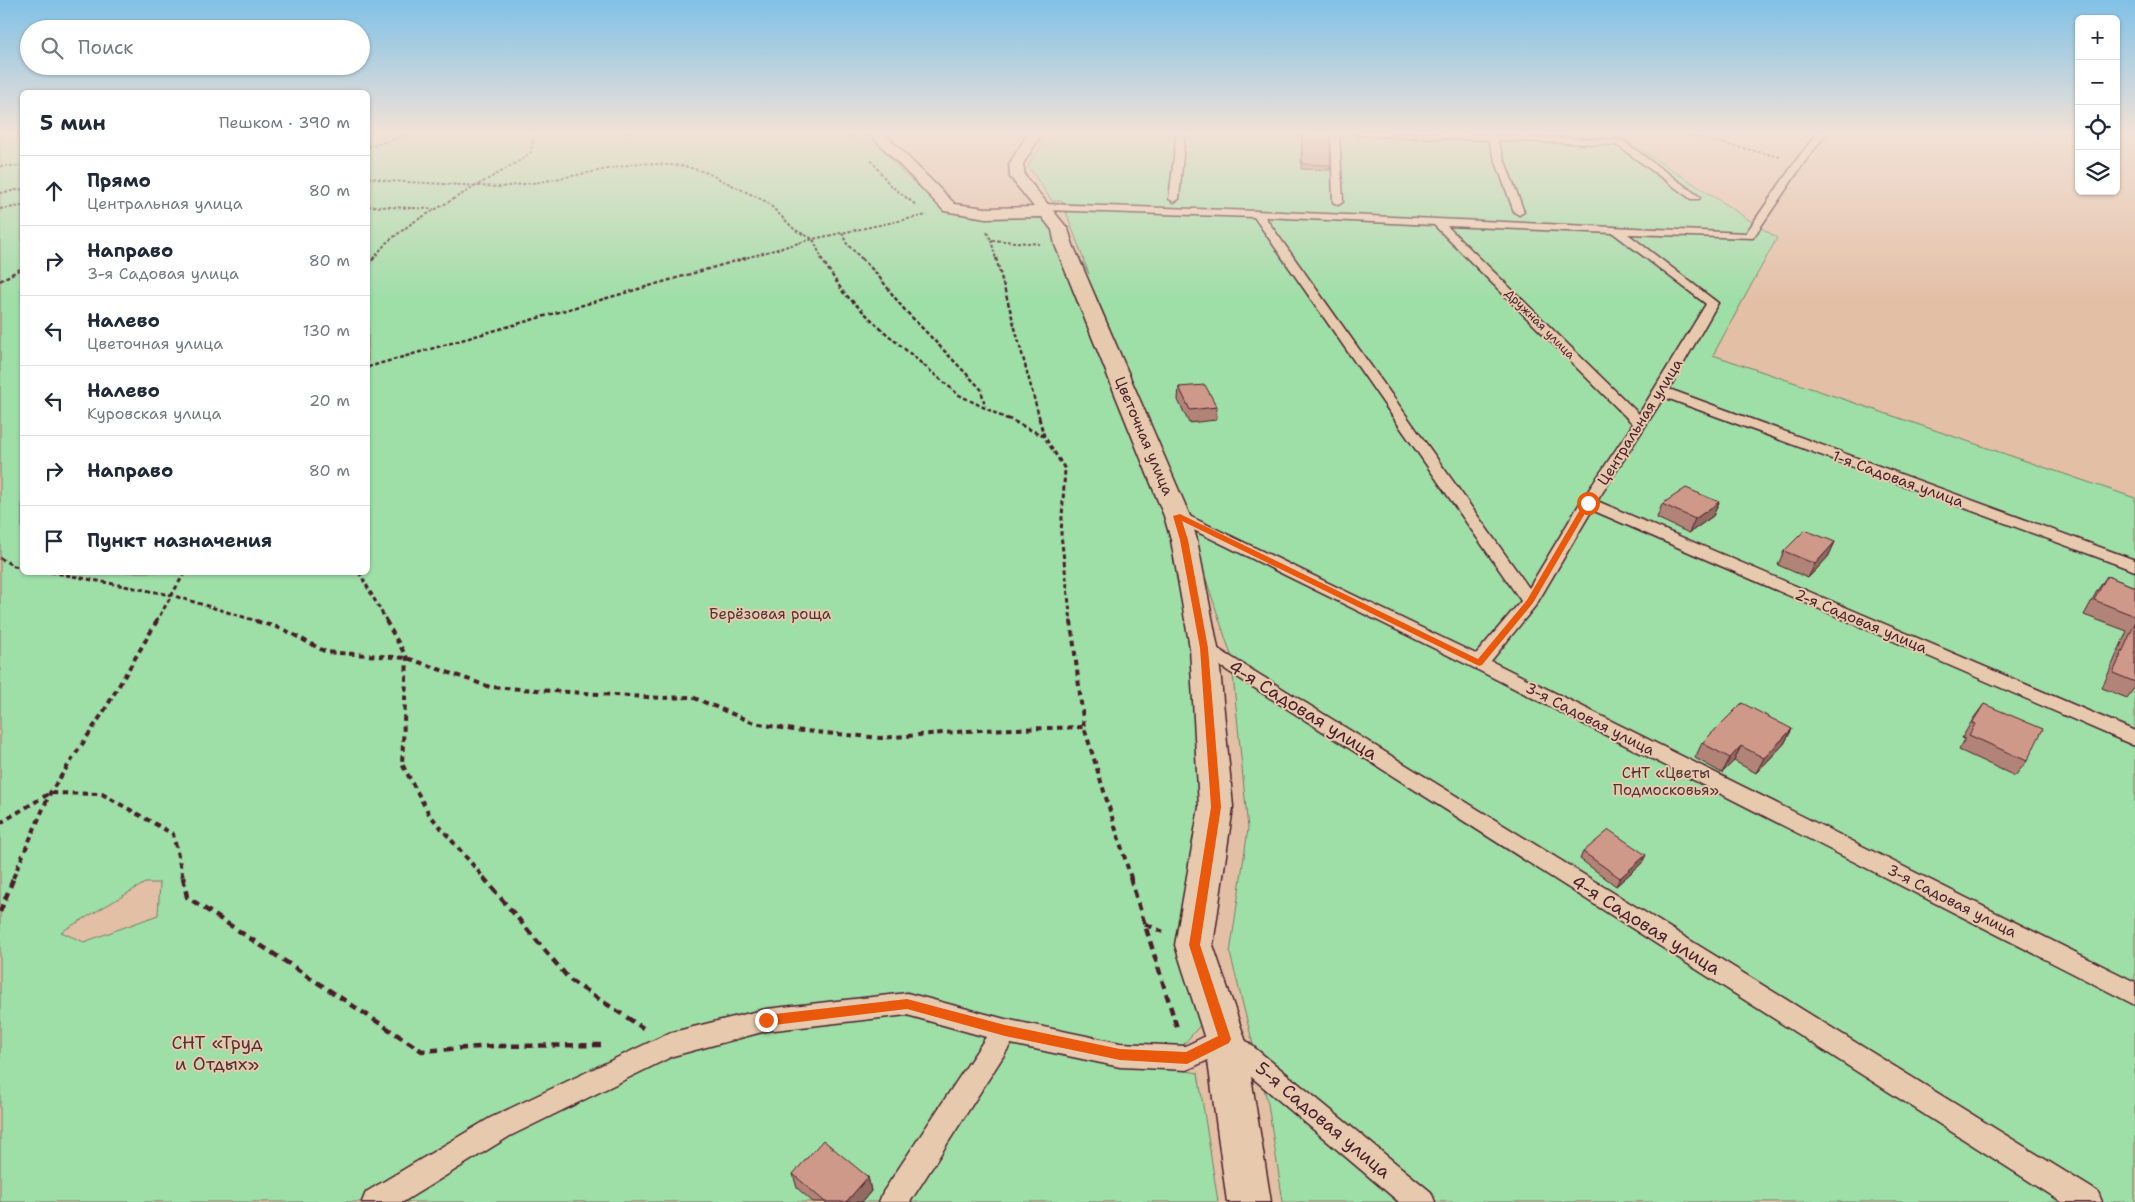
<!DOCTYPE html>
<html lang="ru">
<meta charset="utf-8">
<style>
body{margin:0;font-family:"Shantell Sans",sans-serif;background:#f2f2f3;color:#1f2937}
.controls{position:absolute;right:15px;top:15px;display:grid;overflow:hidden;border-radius:8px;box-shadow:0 1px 4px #0004}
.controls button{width:45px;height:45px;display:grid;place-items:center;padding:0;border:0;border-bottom:1px solid #e0e1e3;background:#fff;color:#1f2937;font:25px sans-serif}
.stop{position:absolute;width:15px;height:15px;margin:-11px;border:4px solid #ea580c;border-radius:50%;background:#fff}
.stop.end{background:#ea580c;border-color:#fff;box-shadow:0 1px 5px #0008}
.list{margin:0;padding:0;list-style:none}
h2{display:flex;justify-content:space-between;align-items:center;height:65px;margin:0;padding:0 20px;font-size:21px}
h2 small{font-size:16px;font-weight:400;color:#747a83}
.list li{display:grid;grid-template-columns:32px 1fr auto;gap:15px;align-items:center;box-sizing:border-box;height:70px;padding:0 20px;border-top:1px solid #e0e1e3}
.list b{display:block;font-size:19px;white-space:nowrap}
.list p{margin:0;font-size:16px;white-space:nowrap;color:#747a83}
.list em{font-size:16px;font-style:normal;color:#747a83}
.icon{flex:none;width:28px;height:28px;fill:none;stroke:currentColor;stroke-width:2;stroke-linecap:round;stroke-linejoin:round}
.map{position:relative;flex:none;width:2135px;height:1202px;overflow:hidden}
.search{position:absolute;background:#fff;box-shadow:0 1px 4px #0004;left:20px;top:20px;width:350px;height:55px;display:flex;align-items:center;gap:12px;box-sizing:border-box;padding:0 18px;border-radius:28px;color:#747a83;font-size:19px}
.panel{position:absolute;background:#fff;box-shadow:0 1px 4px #0004;left:20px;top:90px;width:350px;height:485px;border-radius:8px}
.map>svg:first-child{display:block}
.green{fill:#9edea7;stroke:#747e69;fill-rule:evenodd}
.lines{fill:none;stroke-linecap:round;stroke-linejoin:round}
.lane-casing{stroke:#4a1f2b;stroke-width:3}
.street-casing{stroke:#4a1f2b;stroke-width:3}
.path-far4{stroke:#4a1f2b;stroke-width:2;stroke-dasharray:3 2;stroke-linecap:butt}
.path-far3{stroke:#4a1f2b;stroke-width:2.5;stroke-dasharray:4 2.5;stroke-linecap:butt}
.path-far2{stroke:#4a1f2b;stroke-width:3;stroke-dasharray:4.5 3;stroke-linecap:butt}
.path-far1{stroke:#4a1f2b;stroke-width:4;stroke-dasharray:5.5 4.5;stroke-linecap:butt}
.path{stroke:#4a1f2b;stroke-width:4.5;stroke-dasharray:8 5.5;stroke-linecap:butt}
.lane{fill:#e7caae;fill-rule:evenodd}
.street{fill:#e7caae;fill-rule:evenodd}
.wall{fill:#b28477;stroke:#4a1f2b}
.shaded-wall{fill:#916b61;stroke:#4a1f2b}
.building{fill:#cf998a;stroke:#4a1f2b}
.route{fill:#ea580c}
.labels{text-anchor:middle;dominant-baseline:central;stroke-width:4;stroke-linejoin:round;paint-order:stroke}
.far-street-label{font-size:12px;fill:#4a1f2b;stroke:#e7caae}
.street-label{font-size:15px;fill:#4a1f2b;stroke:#e7caae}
.park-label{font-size:15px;fill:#523237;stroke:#e7caae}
.near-street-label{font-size:18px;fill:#4a1f2b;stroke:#e7caae}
.near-park-label{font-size:18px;fill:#523237;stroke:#e7caae}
</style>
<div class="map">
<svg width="2135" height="1202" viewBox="0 0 2135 1202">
<rect width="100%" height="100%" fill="#e3bfa6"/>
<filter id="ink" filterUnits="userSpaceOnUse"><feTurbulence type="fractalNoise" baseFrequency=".02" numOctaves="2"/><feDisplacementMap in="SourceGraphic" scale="10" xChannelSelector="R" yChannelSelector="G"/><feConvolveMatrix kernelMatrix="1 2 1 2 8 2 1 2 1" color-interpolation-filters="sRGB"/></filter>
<g filter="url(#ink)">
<path class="green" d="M0,132H22V572H368V132H868L902,172L923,190L973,217L1032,213L1050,217L1061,225L1089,274L1062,201H1052L1028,166L1050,132H1614L1777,238L1713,355L2135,498V1202H1283L1268,1104L1230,953L1248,829L1231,655L1202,567L1152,439L1195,594L1209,1015L1171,1059L1065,1050L1198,1073L1218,1202H0ZM145,883H160L158,915L84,942L61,932Z"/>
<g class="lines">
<defs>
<g id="lane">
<polygon points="1177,132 1185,132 1179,199 1174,202 1169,199"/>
<polygon points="1331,132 1339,132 1343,202 1338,205 1333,202"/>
<polygon points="1354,132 1486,134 1486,132 1494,132 1495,135 1622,140 1700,197 1699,199 1691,199 1617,145 1497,140 1524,212 1519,215 1514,212 1488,140 1358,135"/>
<path d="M1818,132H1827L1804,163L1753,238L1628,234L1718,303L1669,389L2135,560V571L1664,397L1597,501L2135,731V746L1592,510L1536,605L1491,661L2135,982V1005L1472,667L1171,519L1169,516L1171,513H1183L1476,654L1521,601L1254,217L1043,210L1038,207L1043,204L1257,211L1746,233L1797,159ZM1265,217L1434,225L1633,424L1580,503L1529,588ZM1447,226L1613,233L1706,304L1639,414Z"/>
<polygon points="1204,642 1210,644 2098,1192 2102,1202 2062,1202 1198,652 1195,648 1198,644"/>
<polygon points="907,993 1005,1019 1120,1043 1185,1046 1225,1027 1234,1031 1431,1192 1435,1202 1399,1202 1223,1053 1187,1070 1120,1067 1011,1044 910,1202 879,1202 883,1192 986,1037 907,1015 766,1031 673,1056 510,1136 403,1202 362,1202 366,1192 490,1118 669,1033 766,1009"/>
</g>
<polygon id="street" points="868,132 883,132 955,204 986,208 1034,207 1010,177 1009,164 1029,132 1043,132 1023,164 1025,176 1068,229 1073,245 1190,516 1197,540 1218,648 1233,807 1213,945 1245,1039 1271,1202 1227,1202 1205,1039 1175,945 1199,807 1190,648 1171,540 1164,516 1055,245 1052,230 1042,217 986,218 944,211"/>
</defs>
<use href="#lane" class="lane-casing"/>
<use href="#street" class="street-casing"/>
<g class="path-far4">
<polyline points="848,132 855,140"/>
<polyline points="1675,132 1780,157"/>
<polyline points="368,147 416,132"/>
<polyline points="871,160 890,185 916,205"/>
<polyline points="0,166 22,166"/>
<polyline points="368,177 388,181 500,187 540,182 639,163 684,166 705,172 767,202 795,230 813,239 822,259"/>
<polyline points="0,193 22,189"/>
<polyline points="368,206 434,209"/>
<polyline points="0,209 22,206"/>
<polyline points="987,232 991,240 1041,244"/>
<polyline points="842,233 847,244 862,259"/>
<polyline points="991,240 996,259"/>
<polyline points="373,259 386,243 412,223 521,160 531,152 533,141 531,132"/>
<polyline points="742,259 813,239 927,215"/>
</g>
<g class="path-far3">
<polyline points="821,258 843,292 881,329 959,395 1009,420"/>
<polyline points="861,258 877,274 902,307 981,389 985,406"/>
<polyline points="996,258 1040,420"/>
<polyline points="368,266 374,258"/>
<polyline points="0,281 22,268"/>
<polyline points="368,367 746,258"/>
</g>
<g class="path-far2">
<polyline points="1007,418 1043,436"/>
<polyline points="1039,418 1044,436 1065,469 1061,534 1071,622"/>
<polyline points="0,558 14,566 22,567"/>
<polyline points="51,572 171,595 260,622"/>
<polyline points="359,572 387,622"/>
<polyline points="156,622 185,572"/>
</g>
<g class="path-far1">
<polyline points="256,621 283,629 326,652 407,658 490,687 662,698 692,697 754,723 793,730 881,738 981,730 1084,727"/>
<polyline points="386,621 407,658 402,764 429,814 484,878"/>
<polyline points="1071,621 1084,727 1131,878"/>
<polyline points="0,823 50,793 102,794 173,834 183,878"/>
<polyline points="13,878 50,793 104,711 157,621"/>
</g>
<g class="path">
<polyline points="183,877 187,897 422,1051 493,1046 606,1045"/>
<polyline points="483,877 570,980 643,1028"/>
<polyline points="1130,877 1178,1031"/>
<polyline points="0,912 14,877"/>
<polyline points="1145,924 1163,932"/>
</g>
<use href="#lane" class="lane"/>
<use href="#street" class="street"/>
</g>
<g class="wall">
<polygon points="1302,132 1330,132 1331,165 1330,170 1301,169"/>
<polygon points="1179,387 1217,407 1216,420 1189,423 1178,400"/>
<polygon points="1719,502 1713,516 1689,533 1657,518 1662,504"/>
<polygon points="1835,542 1828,557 1808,578 1778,565 1784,551"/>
<polygon points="2107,576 2135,587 2135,687 2127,698 2102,688 2127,631 2084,615 2097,591"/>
<polygon points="1984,704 2027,761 2015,776 1959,750 1965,739 1962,738 1973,719"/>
<polygon points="1792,729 1784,744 1756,773 1734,761 1722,773 1695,758 1702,743"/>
<polygon points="1583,852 1642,863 1616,886 1580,859"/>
<polygon points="793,1174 868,1177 871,1191 862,1202 813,1202 797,1188"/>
</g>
<g class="shaded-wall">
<polygon points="1719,502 1713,516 1689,533 1695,519"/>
<polygon points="1835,542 1828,557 1808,578 1815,564"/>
<polygon points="1792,729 1784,744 1756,773 1764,758"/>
<polygon points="1741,746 1734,761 1722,773 1730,758"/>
<polygon points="1646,855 1642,863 1616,886 1620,878"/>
<polygon points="868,1177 871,1191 862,1202 846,1202"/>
</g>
<g class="building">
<polygon points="1302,132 1330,132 1331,165 1302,164"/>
<polygon points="1205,385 1217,407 1190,410 1179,387"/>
<polygon points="1686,488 1719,502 1695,519 1662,504"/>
<polygon points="1805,530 1835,542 1815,564 1784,551"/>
<polygon points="2107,576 2135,587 2135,616 2094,600"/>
<polygon points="2135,623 2135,682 2113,673"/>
<polygon points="1742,703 1792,729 1764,758 1741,746 1730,758 1702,743"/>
<polygon points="1984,704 2043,729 2027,761 1969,735 1975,724 1972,723"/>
<polygon points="1609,830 1646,855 1620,878 1583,852"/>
<polygon points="823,1140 868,1177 846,1202 825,1202 793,1174"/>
</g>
</g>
<linearGradient id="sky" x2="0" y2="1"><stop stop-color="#80c1e6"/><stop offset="0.44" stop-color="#f2e2d7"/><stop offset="1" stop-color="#f2e2d7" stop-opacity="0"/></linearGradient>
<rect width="2135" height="301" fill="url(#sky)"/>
<polygon class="route" points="1585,501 1591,503 1533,603 1482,665 1479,666 1182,521 1188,540 1208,648 1221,807 1200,945 1231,1039 1229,1043 1187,1064 1120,1060 1005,1036 907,1009 766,1026 762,1024 760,1020 762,1016 766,1015 907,999 1005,1025 1120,1049 1186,1052 1218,1036 1189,945 1211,807 1200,648 1180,540 1173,516 1180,514 1478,659 1527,600"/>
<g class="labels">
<g class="far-street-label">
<text transform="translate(1540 324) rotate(45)">Дружная улица</text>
</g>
<g class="street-label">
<text transform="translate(1640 422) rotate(-58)">Центральная улица</text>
<text transform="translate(1144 436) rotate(67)">Цветочная улица</text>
<text transform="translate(1898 479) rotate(20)">1-я Садовая улица</text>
<text transform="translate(1861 621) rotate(23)">2-я Садовая улица</text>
<text transform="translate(1590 719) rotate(27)">3-я Садовая улица</text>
<text transform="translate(1952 901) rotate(27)">3-я Садовая улица</text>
</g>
<g class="park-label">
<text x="770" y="614">Берёзовая роща</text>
<text x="1666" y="773">СНТ «Цветы<tspan x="1666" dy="17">Подмосковья»</tspan></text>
</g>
<g class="near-street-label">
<text transform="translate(1303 710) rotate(32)">4-я Садовая улица</text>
<text transform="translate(1646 925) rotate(32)">4-я Садовая улица</text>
<text transform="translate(1323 1120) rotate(40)">5-я Садовая улица</text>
</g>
<g class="near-park-label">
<text x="217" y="1043">СНТ «Труд<tspan x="217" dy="21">и Отдых»</tspan></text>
</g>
</g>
</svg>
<div class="controls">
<button>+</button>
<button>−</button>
<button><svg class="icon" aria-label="locate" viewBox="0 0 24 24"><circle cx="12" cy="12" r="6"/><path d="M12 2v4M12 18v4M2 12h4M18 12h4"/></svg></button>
<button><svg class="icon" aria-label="layers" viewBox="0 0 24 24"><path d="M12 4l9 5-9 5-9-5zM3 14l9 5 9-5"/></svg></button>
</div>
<div class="stop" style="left:1588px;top:503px"></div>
<div class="stop end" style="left:766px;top:1020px"></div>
<div class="search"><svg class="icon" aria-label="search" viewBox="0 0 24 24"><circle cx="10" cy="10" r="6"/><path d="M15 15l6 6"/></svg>Поиск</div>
<section class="panel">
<h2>5 мин<small>Пешком · 390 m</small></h2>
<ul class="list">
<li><svg class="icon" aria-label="ahead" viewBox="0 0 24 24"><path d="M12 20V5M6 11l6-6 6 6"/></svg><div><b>Прямо</b><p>Центральная улица</p></div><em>80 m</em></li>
<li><svg class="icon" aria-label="right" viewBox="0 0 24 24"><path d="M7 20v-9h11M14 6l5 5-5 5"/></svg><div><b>Направо</b><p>3-я Садовая улица</p></div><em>80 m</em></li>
<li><svg class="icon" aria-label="left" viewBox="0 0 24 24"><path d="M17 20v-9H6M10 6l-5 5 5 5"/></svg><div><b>Налево</b><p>Цветочная улица</p></div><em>130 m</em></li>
<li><svg class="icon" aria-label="left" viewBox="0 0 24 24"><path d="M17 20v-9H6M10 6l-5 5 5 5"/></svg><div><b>Налево</b><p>Куровская улица</p></div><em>20 m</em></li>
<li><svg class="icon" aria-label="right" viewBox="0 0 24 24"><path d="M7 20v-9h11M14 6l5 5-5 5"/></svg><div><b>Направо</b></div><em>80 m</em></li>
<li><svg class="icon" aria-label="arrive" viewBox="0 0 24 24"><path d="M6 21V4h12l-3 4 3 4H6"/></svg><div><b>Пункт назначения</b></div></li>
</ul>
</section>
</div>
